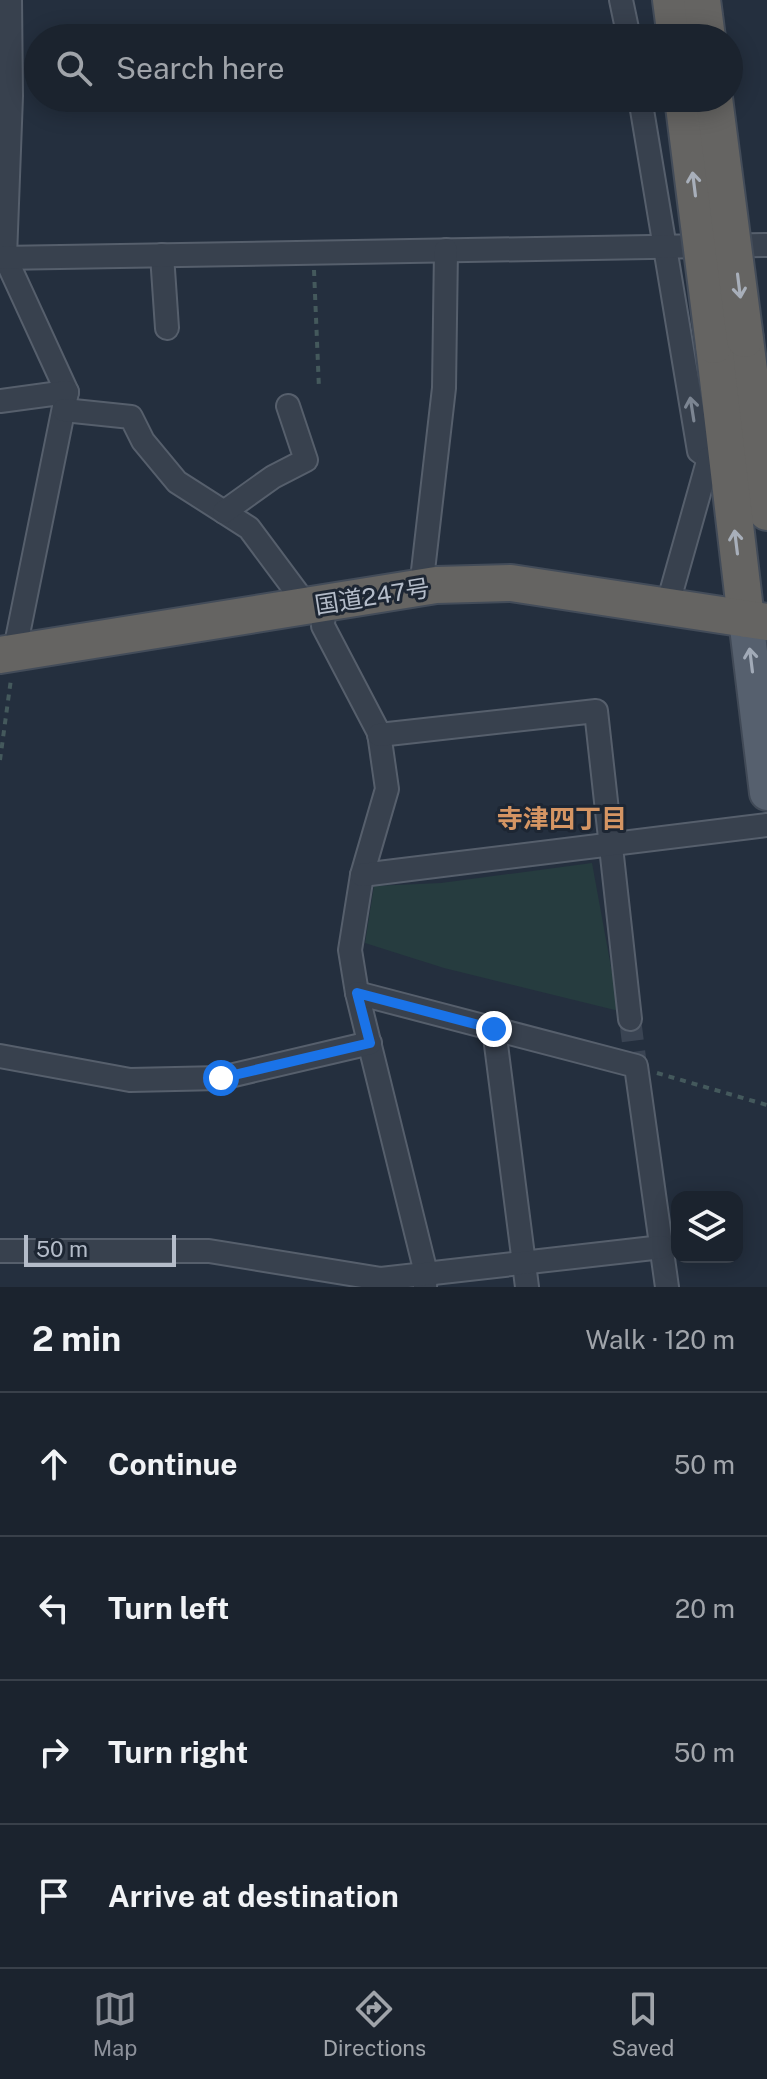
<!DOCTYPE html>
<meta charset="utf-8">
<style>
body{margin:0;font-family:"Public Sans","Noto Sans JP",sans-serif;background:#242b36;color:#f1f3f6}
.controls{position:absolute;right:24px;bottom:24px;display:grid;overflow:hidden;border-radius:16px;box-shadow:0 4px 20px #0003}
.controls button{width:72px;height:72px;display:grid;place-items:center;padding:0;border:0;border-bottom:2px solid #39404a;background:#1b232e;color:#f1f3f6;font:40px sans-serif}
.scale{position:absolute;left:24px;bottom:20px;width:152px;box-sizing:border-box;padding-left:8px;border:4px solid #b4bcc9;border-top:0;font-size:22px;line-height:28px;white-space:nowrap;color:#b4bcc9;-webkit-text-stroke:6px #1d2633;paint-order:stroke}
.stop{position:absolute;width:24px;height:24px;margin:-18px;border:6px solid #1a73e8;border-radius:50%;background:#fff}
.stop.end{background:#1a73e8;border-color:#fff;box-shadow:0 2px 8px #0008}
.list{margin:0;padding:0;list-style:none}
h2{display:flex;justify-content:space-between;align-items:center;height:104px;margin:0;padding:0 32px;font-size:34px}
h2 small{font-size:26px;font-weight:400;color:#a0a4aa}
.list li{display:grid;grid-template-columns:52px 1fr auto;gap:24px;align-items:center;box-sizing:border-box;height:144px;padding:0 32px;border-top:2px solid #39404a}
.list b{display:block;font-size:30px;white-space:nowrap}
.list em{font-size:26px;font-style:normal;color:#a0a4aa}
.icon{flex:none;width:44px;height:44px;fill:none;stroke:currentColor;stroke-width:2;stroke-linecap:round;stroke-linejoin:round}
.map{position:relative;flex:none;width:767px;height:1287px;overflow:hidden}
.search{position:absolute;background:#1b232e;box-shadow:0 4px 20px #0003;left:24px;right:24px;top:24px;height:88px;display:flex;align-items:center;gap:20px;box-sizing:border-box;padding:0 28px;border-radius:44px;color:#a0a4aa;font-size:30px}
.sheet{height:680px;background:#1b232e}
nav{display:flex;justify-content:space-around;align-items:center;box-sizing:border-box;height:112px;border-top:2px solid #39404a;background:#1b232e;font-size:22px;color:#a0a4aa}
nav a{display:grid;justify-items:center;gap:4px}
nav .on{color:#8c9099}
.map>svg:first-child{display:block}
.green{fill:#263c3f}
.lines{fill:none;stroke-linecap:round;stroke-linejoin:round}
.minor-tunnel{stroke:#3a4453;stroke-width:22;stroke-dasharray:22 11;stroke-linecap:butt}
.minor-casing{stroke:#565f6c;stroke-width:26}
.primary-casing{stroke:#414a57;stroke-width:38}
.trunk-casing{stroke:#434c59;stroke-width:40}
.path{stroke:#44595c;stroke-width:4;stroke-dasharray:6 6;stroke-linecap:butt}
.minor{stroke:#38414e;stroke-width:22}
.primary{stroke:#56606e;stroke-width:34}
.trunk{stroke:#656462;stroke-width:36}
.trunk-bridge-casing{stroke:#434c59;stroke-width:40;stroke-linecap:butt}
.trunk-bridge{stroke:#656462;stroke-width:36}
.oneway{stroke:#a8afba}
.oneway2{stroke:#7c8592}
.oneway3{stroke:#a1aab7}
.route{stroke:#1a73e8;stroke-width:10}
.labels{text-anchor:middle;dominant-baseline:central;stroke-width:6;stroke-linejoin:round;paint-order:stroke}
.street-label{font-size:24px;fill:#b4bcc9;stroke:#1d2633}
.neighbourhood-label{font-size:26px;font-weight:bold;fill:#d59563;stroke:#1d2633}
</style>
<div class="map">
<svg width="767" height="1287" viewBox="0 0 767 1287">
<rect width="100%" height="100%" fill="#242f3e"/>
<polygon class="green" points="592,863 619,1011 444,968 365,943 374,886 441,883"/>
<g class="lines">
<polyline class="minor-tunnel" points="630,1019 636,1066"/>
<defs>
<g id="minor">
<polyline points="10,0 11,96 5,257 67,392 14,654"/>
<polyline points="621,0 629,38"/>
<polyline points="640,98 699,451 728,472"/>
<polyline points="162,255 167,328"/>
<polyline points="0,258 767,245"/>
<polyline points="0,401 67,392"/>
<polyline points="64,410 131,417 143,441 177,482 249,528 307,606"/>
<polyline points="224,512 273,477 306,460 288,406"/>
<polyline points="421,588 444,388 446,250"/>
<polyline points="324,604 323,626 379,733 387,789 362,875 350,950 357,993 426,1273 425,1287"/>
<polyline points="667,607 709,458"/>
<polyline points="379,735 596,711 630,1019"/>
<polyline points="362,875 767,825"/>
<polyline points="357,993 636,1066 667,1287"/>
<polyline points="494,1029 527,1287"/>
<polyline points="0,1056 130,1080 221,1078 370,1043"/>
<polyline points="0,1251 209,1251 381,1279 662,1247"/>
</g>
<polyline id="primary" points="746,619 767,793"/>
<g id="trunk">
<polyline points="671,0 676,38"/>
<polyline points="702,0 707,38"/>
<polyline points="745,339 767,512"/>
<polyline points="714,345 746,619"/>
<polyline points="0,655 436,585 511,583 767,622"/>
</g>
</defs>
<use href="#minor" class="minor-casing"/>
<use href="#primary" class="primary-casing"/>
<use href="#trunk" class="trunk-casing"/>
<g class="path">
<polyline points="314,270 319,389"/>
<polyline points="0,760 11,679"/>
<polyline points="657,1073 767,1105"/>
</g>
<use href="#minor" class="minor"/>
<use href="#primary" class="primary"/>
<use href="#trunk" class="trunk"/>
<defs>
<g id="trunk-bridge">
<polyline points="683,98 714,345"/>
<polyline points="714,98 745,339"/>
</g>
</defs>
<use href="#trunk-bridge" class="trunk-bridge-casing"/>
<use href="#trunk-bridge" class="trunk-bridge"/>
</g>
<defs><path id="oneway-shaft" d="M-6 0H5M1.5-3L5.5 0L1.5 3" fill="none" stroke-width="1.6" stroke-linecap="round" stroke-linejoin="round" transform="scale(2)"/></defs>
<g class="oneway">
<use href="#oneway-shaft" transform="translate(694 184) rotate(-97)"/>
<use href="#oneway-shaft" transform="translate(739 286) rotate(83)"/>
<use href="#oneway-shaft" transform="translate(736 542) rotate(-97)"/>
</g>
<use class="oneway2" href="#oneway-shaft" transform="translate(692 409) rotate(-99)"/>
<use class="oneway3" href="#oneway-shaft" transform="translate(751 660) rotate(-97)"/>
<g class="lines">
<polyline class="route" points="221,1078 370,1043 357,993 494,1029"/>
</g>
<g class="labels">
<g class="street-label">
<text transform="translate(372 596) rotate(-9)">国道247号</text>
</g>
<g class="neighbourhood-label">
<text x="562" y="818">寺津四丁目</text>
</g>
</g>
</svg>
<div class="controls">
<button><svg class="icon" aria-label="layers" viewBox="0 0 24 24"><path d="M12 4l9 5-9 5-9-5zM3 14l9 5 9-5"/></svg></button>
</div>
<div class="scale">50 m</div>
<div class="stop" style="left:221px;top:1078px"></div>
<div class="stop end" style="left:494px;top:1029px"></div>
<div class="search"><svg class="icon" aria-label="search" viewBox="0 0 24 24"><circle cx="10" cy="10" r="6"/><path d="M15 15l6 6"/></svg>Search here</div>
</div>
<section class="sheet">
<h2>2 min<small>Walk · 120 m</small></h2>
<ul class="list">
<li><svg class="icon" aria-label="ahead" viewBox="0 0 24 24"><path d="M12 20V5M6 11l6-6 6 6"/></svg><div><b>Continue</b></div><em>50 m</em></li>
<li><svg class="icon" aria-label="left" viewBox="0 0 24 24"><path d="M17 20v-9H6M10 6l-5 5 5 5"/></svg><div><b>Turn left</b></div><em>20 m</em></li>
<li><svg class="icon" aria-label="right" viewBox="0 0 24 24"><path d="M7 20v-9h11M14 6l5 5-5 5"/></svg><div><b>Turn right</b></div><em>50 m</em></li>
<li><svg class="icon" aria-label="arrive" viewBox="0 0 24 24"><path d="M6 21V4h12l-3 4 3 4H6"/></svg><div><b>Arrive at destination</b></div></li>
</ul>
</section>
<nav>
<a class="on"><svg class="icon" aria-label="map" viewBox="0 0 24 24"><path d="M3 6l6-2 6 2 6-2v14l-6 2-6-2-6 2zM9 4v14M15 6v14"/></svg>Map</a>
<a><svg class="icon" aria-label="directions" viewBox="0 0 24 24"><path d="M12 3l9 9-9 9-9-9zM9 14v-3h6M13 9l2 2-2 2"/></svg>Directions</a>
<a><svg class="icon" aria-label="saved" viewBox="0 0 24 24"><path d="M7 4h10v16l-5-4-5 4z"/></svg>Saved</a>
</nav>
